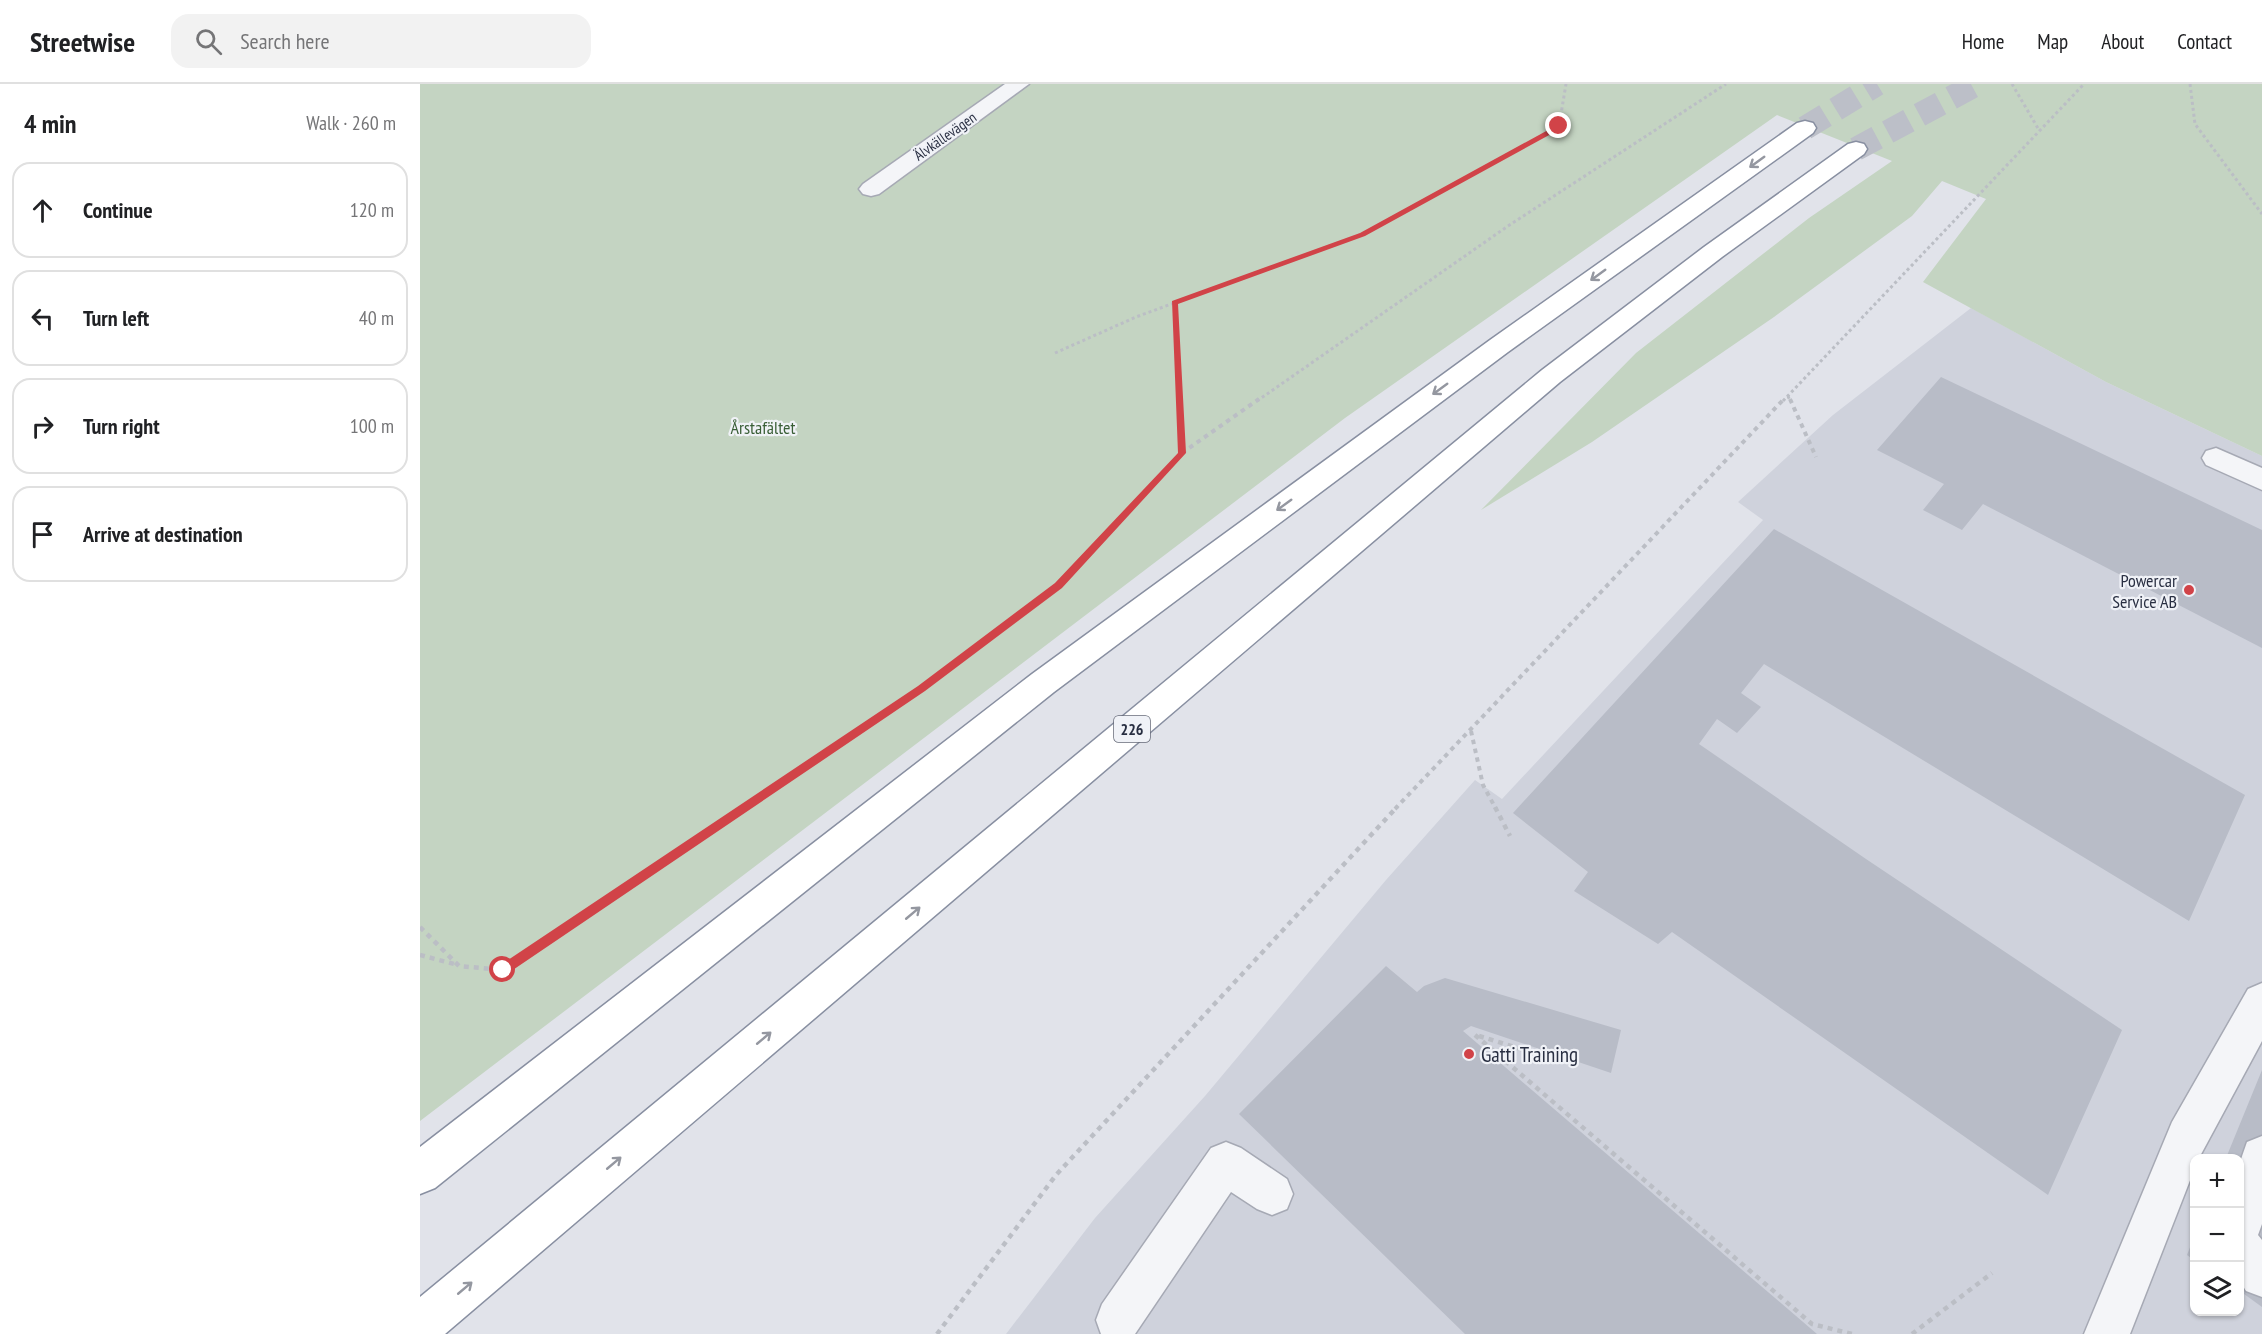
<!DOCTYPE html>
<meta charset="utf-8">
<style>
body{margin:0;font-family:"PT Sans Narrow",sans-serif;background:#f2f2f2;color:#202124}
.controls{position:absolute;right:18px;bottom:18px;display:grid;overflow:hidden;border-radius:12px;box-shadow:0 2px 4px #0004}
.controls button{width:54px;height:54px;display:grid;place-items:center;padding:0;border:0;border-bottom:2px solid #e0e0e0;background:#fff;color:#202124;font:30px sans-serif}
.stop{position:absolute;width:18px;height:18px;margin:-14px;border:4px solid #d14348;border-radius:50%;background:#fff}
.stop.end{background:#d14348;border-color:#fff;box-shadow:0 2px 6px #0008}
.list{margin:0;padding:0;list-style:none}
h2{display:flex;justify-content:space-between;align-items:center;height:78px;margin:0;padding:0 24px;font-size:26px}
h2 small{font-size:20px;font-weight:400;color:#757577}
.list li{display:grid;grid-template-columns:39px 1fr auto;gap:18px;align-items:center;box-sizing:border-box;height:96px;margin:0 12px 12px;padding:0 12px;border:2px solid #e0e0e0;border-radius:18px}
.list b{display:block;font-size:22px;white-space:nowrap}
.list em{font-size:20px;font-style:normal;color:#757577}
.icon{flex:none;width:33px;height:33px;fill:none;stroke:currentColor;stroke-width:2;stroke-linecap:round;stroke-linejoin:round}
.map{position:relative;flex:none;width:1842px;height:1250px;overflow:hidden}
header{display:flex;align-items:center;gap:36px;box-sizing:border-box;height:84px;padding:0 30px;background:#fff;border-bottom:2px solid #e0e0e0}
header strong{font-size:28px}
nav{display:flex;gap:33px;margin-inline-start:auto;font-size:21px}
.search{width:420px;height:54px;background:#f2f2f2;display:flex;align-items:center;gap:15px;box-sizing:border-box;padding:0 21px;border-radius:18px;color:#757577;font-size:22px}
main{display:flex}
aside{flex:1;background:#fff}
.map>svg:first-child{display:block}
.built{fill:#cfd2dc;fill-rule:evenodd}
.green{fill:#c4d4c2}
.building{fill:#b8bcc7}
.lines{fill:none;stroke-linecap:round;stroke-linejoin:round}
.highway-tunnel{stroke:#bcbfc8;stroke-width:24;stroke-dasharray:24 12;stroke-linecap:butt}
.minor-casing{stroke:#a6a9b4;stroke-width:3}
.highway-casing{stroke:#888fa1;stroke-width:3}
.path-far2{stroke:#bbbec5;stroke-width:3;stroke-dasharray:3 3;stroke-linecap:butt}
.path-far1{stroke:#bbbec5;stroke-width:4;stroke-dasharray:4.5 4.5;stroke-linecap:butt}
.path{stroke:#bbbec5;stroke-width:4.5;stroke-dasharray:5 5;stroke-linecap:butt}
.minor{fill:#f4f5f8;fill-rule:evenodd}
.highway{fill:#fff;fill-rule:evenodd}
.oneway{stroke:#9497a0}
.route{fill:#d14348}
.poi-dot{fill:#d14348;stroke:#f0f2f7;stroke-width:2}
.labels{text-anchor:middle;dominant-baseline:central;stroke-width:4.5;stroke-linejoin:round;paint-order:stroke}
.far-street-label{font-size:15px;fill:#292f42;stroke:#f0f2f7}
.shield{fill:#f0f2f7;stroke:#656a78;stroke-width:1.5}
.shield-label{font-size:16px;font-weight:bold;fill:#292f42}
.park-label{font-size:18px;fill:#395e36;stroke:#f0f2f7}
.poi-label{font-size:18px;fill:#292f42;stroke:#f0f2f7;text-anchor:end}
.near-poi-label{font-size:21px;fill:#292f42;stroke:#f0f2f7;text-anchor:start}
</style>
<header>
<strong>Streetwise</strong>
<div class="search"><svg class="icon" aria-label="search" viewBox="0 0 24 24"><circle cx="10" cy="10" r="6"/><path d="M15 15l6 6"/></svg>Search here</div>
<nav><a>Home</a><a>Map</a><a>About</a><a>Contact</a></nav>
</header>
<main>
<aside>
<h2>4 min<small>Walk · 260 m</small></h2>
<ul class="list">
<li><svg class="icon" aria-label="ahead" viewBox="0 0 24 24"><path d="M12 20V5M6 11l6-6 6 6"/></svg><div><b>Continue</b></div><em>120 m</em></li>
<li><svg class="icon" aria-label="left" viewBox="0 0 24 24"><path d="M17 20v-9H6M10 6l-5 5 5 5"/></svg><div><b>Turn left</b></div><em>40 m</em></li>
<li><svg class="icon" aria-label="right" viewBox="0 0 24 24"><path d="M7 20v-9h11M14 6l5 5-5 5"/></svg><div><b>Turn right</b></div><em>100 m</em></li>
<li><svg class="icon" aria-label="arrive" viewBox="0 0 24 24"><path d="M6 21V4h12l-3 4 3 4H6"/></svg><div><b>Arrive at destination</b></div></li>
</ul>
</aside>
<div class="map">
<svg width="1842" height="1250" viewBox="0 0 1842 1250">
<rect width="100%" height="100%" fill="#e1e3ea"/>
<path class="built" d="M1551,224L1686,298L1842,372V1250H586L675,1134L785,1012L966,796L1055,696L1082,715L1343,436L1318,418L1413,331ZM1774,1074H1820V1228H1774Z"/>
<polygon class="green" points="0,0 1842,0 1842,372 1686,298 1503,198 1566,115 1522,97 1492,132 1354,233 1172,358 1061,426 1216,269 1389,134 1472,77 1357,31 925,334 0,1037"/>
<g class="building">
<polygon points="1521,293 1842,446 1842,564 1563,420 1542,446 1503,426 1524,400 1457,366"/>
<polygon points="1354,445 1825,711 1769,837 1344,580 1321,609 1341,623 1317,649 1297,635 1279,660 1446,775 1702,946 1628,1111 1252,848 1238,860 1154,807 1168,788 1093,729"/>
<polygon points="966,882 997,908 1004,902 1025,894 1201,946 1191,989 1051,942 1043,947 1397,1250 1045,1250 819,1030"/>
<polygon points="1842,986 1842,1223 1820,1207 1820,1074 1806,1074"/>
<polygon points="1774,1153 1774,1176 1767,1171"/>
</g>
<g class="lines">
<g class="highway-tunnel">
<polyline points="1385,44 1457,0"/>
<polyline points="1436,65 1557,0"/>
</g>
<defs>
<g id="minor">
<polygon points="585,0 609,0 459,110 451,112 443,110 439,105 443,100"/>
<polygon points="1796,364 1842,384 1842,406 1786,381 1782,374 1786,367"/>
<polygon points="1842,899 1842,957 1779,1074 1774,1074 1774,1086 1710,1250 1664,1250 1752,1038 1828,905"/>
<polygon points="1842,1052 1842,1140 1838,1151 1842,1156 1842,1213 1826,1207 1820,1197 1820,1078 1827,1058"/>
<polygon points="806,1058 821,1064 867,1095 873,1110 867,1125 852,1131 837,1125 811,1108 715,1250 681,1250 676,1236 682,1220 791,1064"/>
</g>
<g id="highway">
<polygon points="1385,37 1393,39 1396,44 1393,49 1088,268 634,608 15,1104 0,1110 0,1063 612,590 1070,256 1377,39"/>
<polygon points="1436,58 1444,60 1447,65 1444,70 1302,173 1140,298 25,1250 0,1250 0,1213 1122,286 1284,163 1428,60"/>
</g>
</defs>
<use href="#minor" class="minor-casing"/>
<use href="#highway" class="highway-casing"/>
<g class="path-far2">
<polyline points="1592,0 1619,46"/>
<polyline points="1770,0 1775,40 1842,130"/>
<polyline points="755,219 760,317"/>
<polyline points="635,269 716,233 942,150 1139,42 1146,0"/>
<polyline points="1368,312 1370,317"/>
<polyline points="837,317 1088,142 1306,0"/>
<polyline points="1363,317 1664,0"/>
</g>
<g class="path-far1">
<polyline points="1370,315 1396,373"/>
<polyline points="762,369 839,315"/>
<polyline points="1051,647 1063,701 1076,725"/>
<polyline points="323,725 502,605 638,502 762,369 760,315"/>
<polyline points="975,725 1364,315"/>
</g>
<g class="path">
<polyline points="1075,723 1090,752"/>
<polyline points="0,843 39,882 83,886 326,723"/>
<polyline points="0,871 38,881"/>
<polyline points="1055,951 1392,1240 1432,1250"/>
<polyline points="1059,952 1104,966"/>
<polyline points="517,1250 636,1091 977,723"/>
<polyline points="1492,1250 1572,1189"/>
</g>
<use href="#minor" class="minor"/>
<use href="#highway" class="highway"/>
</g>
<defs><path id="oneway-shaft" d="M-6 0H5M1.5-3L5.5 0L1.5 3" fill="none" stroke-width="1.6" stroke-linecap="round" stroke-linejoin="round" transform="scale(1.5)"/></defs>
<g class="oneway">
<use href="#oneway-shaft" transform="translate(1337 78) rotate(144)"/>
<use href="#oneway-shaft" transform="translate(1178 191) rotate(144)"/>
<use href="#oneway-shaft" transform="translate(1020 305) rotate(144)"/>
<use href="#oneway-shaft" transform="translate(864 421) rotate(144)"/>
<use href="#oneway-shaft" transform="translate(493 829) rotate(-40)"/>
<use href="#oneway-shaft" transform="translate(344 954) rotate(-40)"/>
<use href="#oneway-shaft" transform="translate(194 1079) rotate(-40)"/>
<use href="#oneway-shaft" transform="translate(45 1204) rotate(-40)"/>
</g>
<polygon class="route" points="1139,40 1142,44 945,152 758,220 766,369 642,504 505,607 87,890 79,890 79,882 498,602 635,499 758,369 752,217 940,149"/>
<g class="poi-dot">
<circle cx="1769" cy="506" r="6"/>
<circle cx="1049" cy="970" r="6"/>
</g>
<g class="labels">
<g class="far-street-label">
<text transform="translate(525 52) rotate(-35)">Älvkällevägen</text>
</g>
<rect class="shield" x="694" y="632" width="36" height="26" rx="4.5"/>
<g class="shield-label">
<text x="712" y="645">226</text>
</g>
<g class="park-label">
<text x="343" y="343">Årstafältet</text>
</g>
<g class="poi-label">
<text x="1757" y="496">Powercar<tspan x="1757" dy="21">Service AB</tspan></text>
</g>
<g class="near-poi-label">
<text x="1061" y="970">Gatti Training</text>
</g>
</g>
</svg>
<div class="controls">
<button>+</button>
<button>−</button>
<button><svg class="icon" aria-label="layers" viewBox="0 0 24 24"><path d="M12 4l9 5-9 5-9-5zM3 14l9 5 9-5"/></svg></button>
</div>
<div class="stop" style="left:83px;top:886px"></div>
<div class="stop end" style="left:1139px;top:42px"></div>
</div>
</main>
